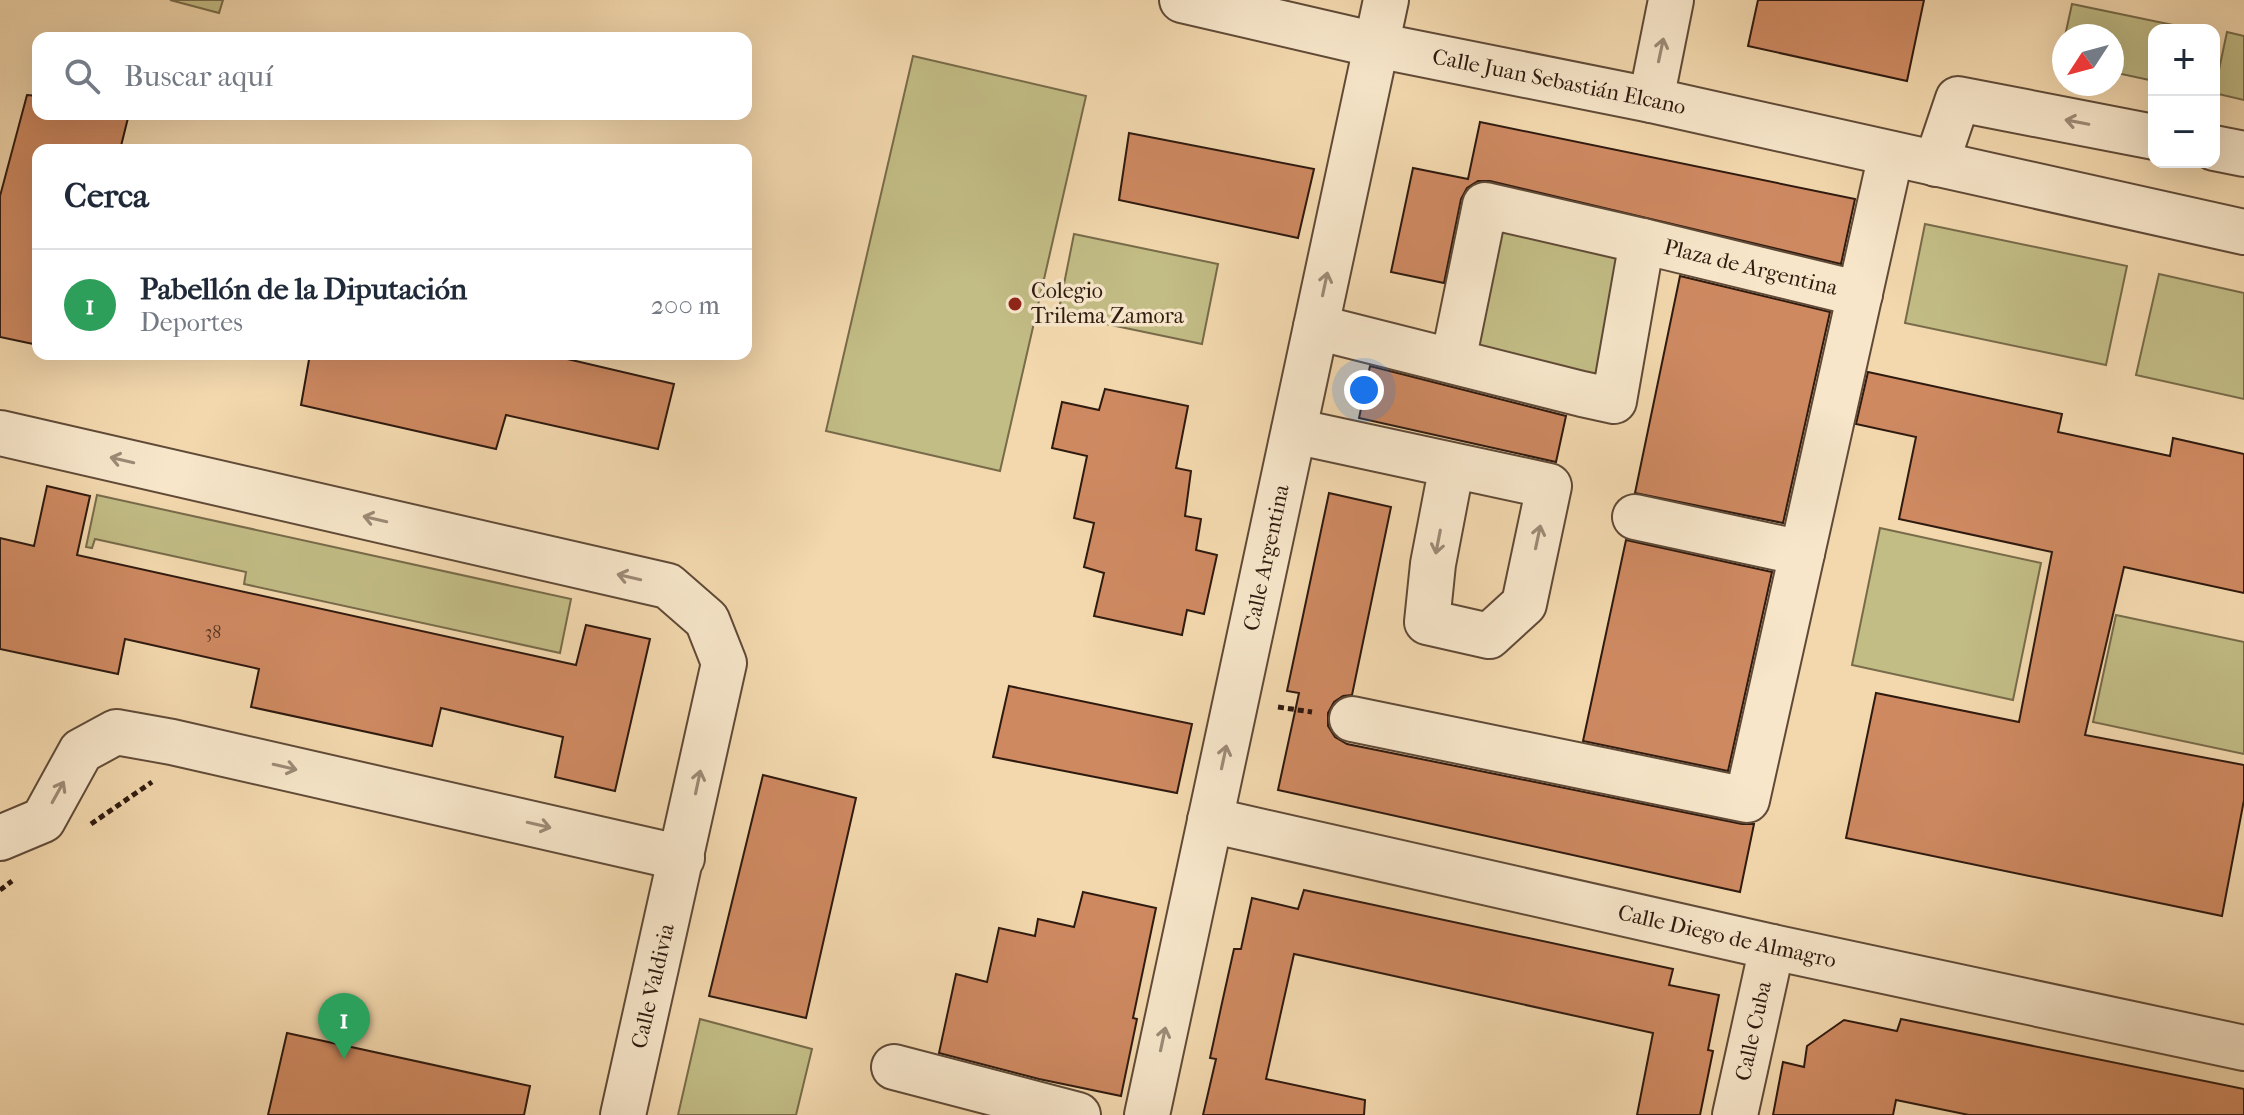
<!DOCTYPE html>
<html lang="es">
<meta charset="utf-8">
<style>
body{margin:0;font-family:"IM FELL French Canon",serif;background:#f2f2f3;color:#1f2937}
.controls{position:absolute;right:24px;top:24px;display:grid;overflow:hidden;border-radius:16px;box-shadow:0 8px 32px #0002}
.controls button{width:72px;height:72px;display:grid;place-items:center;padding:0;border:0;border-bottom:2px solid #e0e1e3;background:#fff;color:#1f2937;font:40px sans-serif}
.compass{position:absolute;left:2052px;top:24px;width:72px;height:72px;border-radius:50%;background:#fff;box-shadow:0 8px 32px #0002;rotate:234deg}
.you{position:absolute;left:1364px;top:390px;width:28px;height:28px;margin:-20px;border:6px solid #fff;border-radius:50%;background:#1a73e8;box-shadow:0 0 0 12px #1a73e833}
.badge{display:grid;place-items:center;width:52px;height:52px;border-radius:50%;background:#0f766e;color:#fff;font-size:26px;font-weight:700}
.pin{position:absolute;translate:-50% -66px;filter:drop-shadow(0 2px 4px #0008)}
.pin::after{content:'';position:absolute;top:42px;width:28px;height:24px;background:inherit;clip-path:polygon(0 0,100% 0,50% 100%)}
.list{margin:0;padding:0;list-style:none}
h2{display:flex;justify-content:space-between;align-items:center;height:104px;margin:0;padding:0 32px;font-size:34px}
h2 small{font-size:26px;font-weight:400;color:#747a83}
.list li{display:grid;grid-template-columns:52px 1fr auto;gap:24px;align-items:center;box-sizing:border-box;height:112px;padding:0 32px;border-top:2px solid #e0e1e3}
.list b{display:block;font-size:30px;white-space:nowrap}
.list p{margin:0;font-size:26px;white-space:nowrap;color:#747a83}
.list em{font-size:26px;font-style:normal;color:#747a83}
.icon{flex:none;width:44px;height:44px;fill:none;stroke:currentColor;stroke-width:2;stroke-linecap:round;stroke-linejoin:round}
.map{position:relative;flex:none;width:2244px;height:1115px;overflow:hidden}
.search{position:absolute;background:#fff;box-shadow:0 8px 32px #0002;left:32px;top:32px;width:720px;height:88px;display:flex;align-items:center;gap:20px;box-sizing:border-box;padding:0 28px;border-radius:16px;color:#747a83;font-size:30px}
.panel{position:absolute;background:#fff;box-shadow:0 8px 32px #0002;left:32px;top:144px;width:720px;height:216px;border-radius:16px}
.map>svg:first-child{display:block}
.green{fill:#c2bc85;stroke:#786b4a;stroke-width:2}
.building{fill:#ce8961;stroke:#2f1a0f;stroke-width:2}
.lines{fill:none;stroke-linecap:round;stroke-linejoin:round}
.minor-casing{stroke:#604a37;stroke-width:48}
.path{stroke:#2f1a0f;stroke-width:5;stroke-dasharray:6 4;stroke-linecap:butt}
.minor{stroke:#f7e6ca;stroke-width:44}
.oneway{stroke:#9d8a76}
.poi-dot{fill:#8f2418;stroke:#f7e6ca;stroke-width:3}
.labels{text-anchor:middle;dominant-baseline:central;stroke-width:7;stroke-linejoin:round;paint-order:stroke}
.number-label{font-size:18px;fill:#573624}
.street-label{font-size:22px;fill:#2f1a0f;stroke:#f7e6ca}
.poi-label{font-size:22px;fill:#2f1a0f;stroke:#f7e6ca;text-anchor:start}
</style>
<div class="map">
<svg width="2244" height="1115" viewBox="0 0 2244 1115">
<rect width="100%" height="100%" fill="#f3d8ae"/>
<filter id="stains"><feTurbulence type="fractalNoise" baseFrequency=".0025" numOctaves="4"/><feColorMatrix values="0 0 0 0 .2 0 0 0 0 .09 0 0 0 0 .02 0 0 0 .5 -.17"/></filter>
<radialGradient id="worn" r=".72"><stop offset=".6" stop-color="#630" stop-opacity="0"/><stop offset="1" stop-color="#630" stop-opacity=".3"/></radialGradient>
<g class="green">
<polygon points="170,0 223,0 219,13"/>
<polygon points="2072,4 2197,30 2154,30 2154,81 2112,72 2112,36 2065,36"/>
<polygon points="2227,32 2244,36 2244,100 2214,93"/>
<polygon points="913,56 1086,96 1000,471 826,431"/>
<polygon points="1925,224 2127,266 2106,365 1905,323"/>
<polygon points="1500,225 1626,250 1602,378 1476,353"/>
<polygon points="1074,234 1218,264 1202,344 1058,314"/>
<polygon points="2159,274 2244,293 2244,399 2136,375"/>
<polygon points="97,495 571,599 560,653 244,584 246,572 95,539 92,548 86,547"/>
<polygon points="1880,528 2041,563 2013,700 1852,665"/>
<polygon points="2116,615 2244,642 2244,754 2093,722"/>
<polygon points="700,1019 812,1049 796,1115 678,1115"/>
</g>
<g class="building">
<polygon points="1758,0 1924,0 1907,81 1748,46"/>
<polygon points="27,95 38,96 38,114 129,114 120,150 38,150 38,345 0,337 0,196"/>
<polygon points="1480,122 1855,199 1841,264 1490,181 1478,181 1467,188 1461,199 1444,283 1391,272 1413,168 1468,179"/>
<polygon points="1129,133 1314,169 1298,238 1119,200"/>
<polygon points="1680,276 1830,312 1783,523 1635,493"/>
<polygon points="310,354 546,354 674,384 658,449 506,415 496,449 301,405"/>
<polygon points="1370,366 1566,416 1556,462 1359,418"/>
<polygon points="1868,372 2062,414 2058,432 2170,456 2173,438 2244,454 2244,593 2124,567 2085,735 2244,765 2244,800 2222,916 1846,838 1876,693 2019,722 2052,552 1899,519 1916,437 1856,424"/>
<polygon points="1105,389 1188,406 1176,468 1191,471 1185,516 1201,519 1196,550 1217,555 1204,614 1187,610 1182,635 1094,616 1104,573 1084,567 1094,523 1074,518 1087,456 1052,448 1062,402 1099,410"/>
<polygon points="47,486 90,496 77,555 576,665 586,625 650,639 615,791 555,777 563,737 441,708 432,746 251,707 259,669 125,639 118,674 0,649 0,538 34,546"/>
<polygon points="1329,493 1391,507 1352,695 1343,696 1334,702 1328,713 1328,726 1335,737 1347,744 1742,824 1754,824 1740,892 1278,790 1299,693 1287,691"/>
<polygon points="1626,540 1772,572 1728,771 1583,741"/>
<polygon points="1009,686 1192,724 1177,793 993,757"/>
<polygon points="763,775 856,798 806,1018 709,996"/>
<polygon points="1304,890 1673,969 1669,985 1719,995 1708,1050 1713,1051 1700,1115 1637,1115 1653,1033 1294,954 1266,1079 1365,1100 1364,1115 1203,1115 1216,1059 1210,1058 1222,1003 1234,949 1241,949 1252,898 1298,909"/>
<polygon points="1083,892 1156,908 1133,1018 1137,1019 1121,1096 1039,1079 939,1053 956,974 987,982 999,928 1035,936 1038,919 1074,927"/>
<polygon points="1901,1019 2244,1089 2244,1115 1969,1115 1896,1100 1893,1115 1773,1115 1783,1062 1804,1067 1807,1046 1844,1020 1897,1031"/>
<polygon points="287,1033 530,1086 524,1115 268,1115"/>
</g>
<g class="lines">
<defs>
<g id="minor">
<path id="s1" d="M1182,0L1376,45L1651,100L2244,232"/>
<polyline points="1651,100 1671,0"/>
<polyline points="2214,148 2244,154"/>
<polyline points="1936,164 1958,99 2154,137"/>
<path id="s2" d="M1642,241L1860,294"/>
<polyline points="1316,327 1582,394 1614,401 1642,241 1485,205 1453,361"/>
<polyline points="1294,431 1549,486 1524,604 1489,636 1427,622 1433,564 1452,465"/>
<polyline points="0,433 668,586 707,620 724,663 623,1115"/>
<polyline points="1635,517 1802,553"/>
<polyline points="1352,719 1747,800 1891,154"/>
<path id="s3" d="M1210,820L1772,947L2244,1048"/>
<polyline points="0,838 43,820 81,751 116,732 172,742 682,858"/>
<polyline points="894,1067 1078,1115"/>
<path id="s4" d="M1147,1115L1386,0"/>
<path id="s5" d="M1735,1115L1772,947"/>
</g>
</defs>
<use href="#minor" class="minor-casing"/>
<g class="path">
<polyline points="1278,707 1312,712"/>
<polyline points="91,824 152,782"/>
<polyline points="0,890 12,881"/>
</g>
<use href="#minor" class="minor"/>
</g>
<defs><path id="oneway-shaft" d="M-6 0H5M1.5-3L5.5 0L1.5 3" fill="none" stroke-width="1.6" stroke-linecap="round" stroke-linejoin="round" transform="scale(2)"/></defs>
<g class="oneway">
<use href="#oneway-shaft" transform="translate(1661 50) rotate(-78)"/>
<use href="#oneway-shaft" transform="translate(2077 122) rotate(-169)"/>
<use href="#oneway-shaft" transform="translate(1325 284) rotate(-78)"/>
<use href="#oneway-shaft" transform="translate(122 460) rotate(-167)"/>
<use href="#oneway-shaft" transform="translate(375 519) rotate(-167)"/>
<use href="#oneway-shaft" transform="translate(1538 537) rotate(-78)"/>
<use href="#oneway-shaft" transform="translate(1438 542) rotate(101)"/>
<use href="#oneway-shaft" transform="translate(629 577) rotate(-167)"/>
<use href="#oneway-shaft" transform="translate(1224 757) rotate(-78)"/>
<use href="#oneway-shaft" transform="translate(285 767) rotate(13)"/>
<use href="#oneway-shaft" transform="translate(698 782) rotate(-78)"/>
<use href="#oneway-shaft" transform="translate(58 792) rotate(-61)"/>
<use href="#oneway-shaft" transform="translate(539 825) rotate(13)"/>
<use href="#oneway-shaft" transform="translate(1163 1039) rotate(-78)"/>
</g>
<circle class="poi-dot" cx="1015" cy="304" r="8"/>
<g class="labels">
<g class="number-label">
<text x="213" y="632">38</text>
</g>
<g class="street-label">
<text stroke="none"><textPath href="#s1" startOffset="386">Calle Juan Sebastián Elcano</textPath></text>
<text stroke="none"><textPath href="#s2" startOffset="112">Plaza de Argentina</textPath></text>
<text stroke="none"><textPath href="#s4" startOffset="570">Calle Argentina</textPath></text>
<text stroke="none"><textPath href="#s3" startOffset="530">Calle Diego de Almagro</textPath></text>
<text transform="translate(653 986) rotate(-77)">Calle Valdivia</text>
<text stroke="none"><textPath href="#s5" startOffset="86">Calle Cuba</textPath></text>
</g>
<g class="poi-label">
<text x="1031" y="291">Colegio<tspan x="1031" dy="25">Trilema Zamora</tspan></text>
</g>
</g>
<rect width="100%" height="100%" filter="url(#stains)"/>
<rect width="100%" height="100%" fill="url(#worn)"/>
</svg>
<div class="controls">
<button>+</button>
<button>−</button>
</div>
<svg class="compass" viewBox="-18 -18 36 36"><path d="M0-13l5 13h-10z" fill="#e53935"/><path d="M0 13l5-13h-10z" fill="#747a83"/></svg>
<div class="you"></div>
<div class="pin badge" style="left:344px;top:1059px;background:#2e9e5b">1</div>
<div class="search"><svg class="icon" aria-label="search" viewBox="0 0 24 24"><circle cx="10" cy="10" r="6"/><path d="M15 15l6 6"/></svg>Buscar aquí</div>
<section class="panel">
<h2>Cerca<small></small></h2>
<ul class="list">
<li><span class="badge" style="background:#2e9e5b">1</span><div><b>Pabellón de la Diputación</b><p>Deportes</p></div><em>200 m</em></li>
</ul>
</section>
</div>
